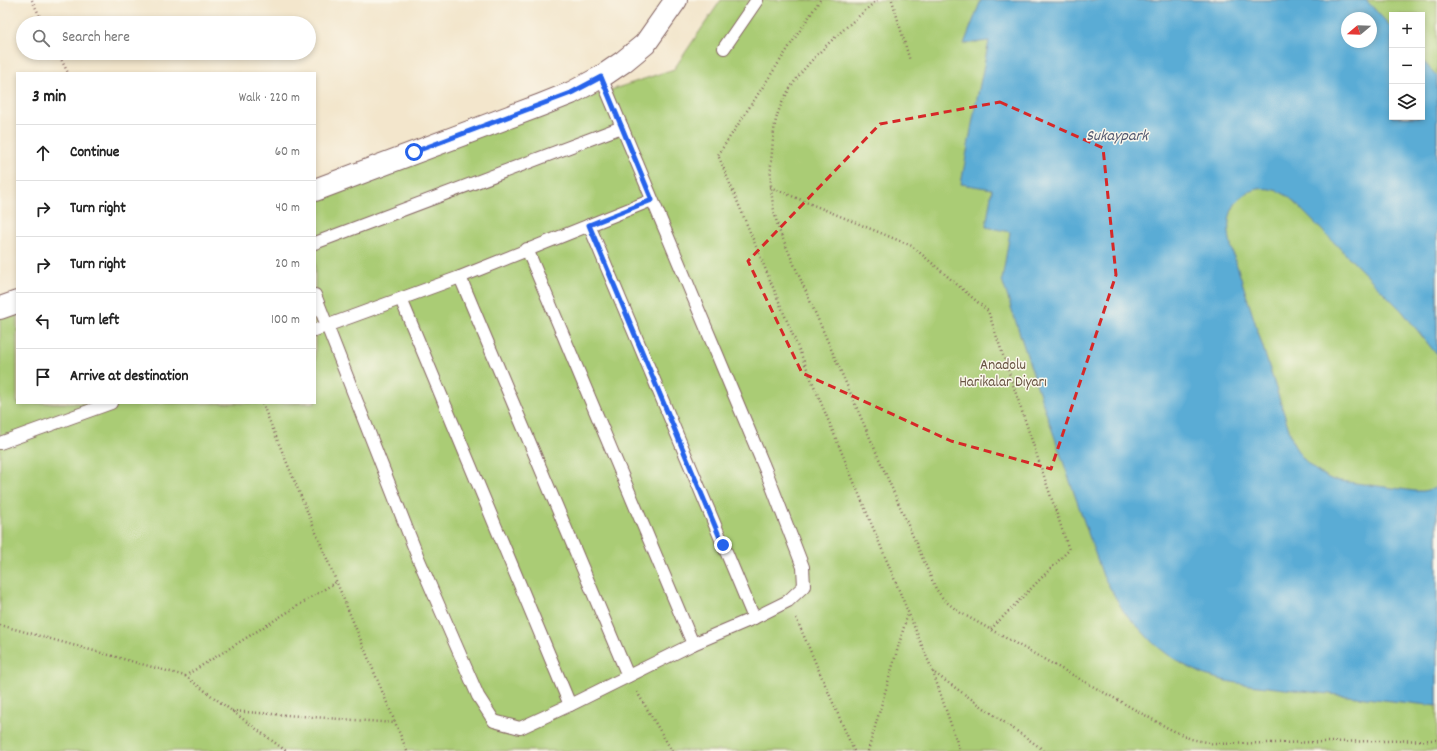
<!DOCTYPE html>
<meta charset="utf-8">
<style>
body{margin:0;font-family:Dekko,sans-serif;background:#f6f6f6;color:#222}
.controls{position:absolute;right:12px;top:12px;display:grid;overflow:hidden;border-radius:0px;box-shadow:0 2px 6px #0003}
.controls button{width:36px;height:36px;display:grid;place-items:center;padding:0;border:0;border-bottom:1px solid #e0e0e0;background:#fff;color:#222;font:20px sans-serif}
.compass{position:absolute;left:1341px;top:12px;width:36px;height:36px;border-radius:50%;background:#fff;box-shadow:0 2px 6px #0003;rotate:251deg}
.stop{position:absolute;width:12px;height:12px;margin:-9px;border:3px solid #2563eb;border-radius:50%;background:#fff}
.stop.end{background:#2563eb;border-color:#fff;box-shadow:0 1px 4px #0008}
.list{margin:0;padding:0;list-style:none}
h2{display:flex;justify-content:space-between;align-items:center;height:52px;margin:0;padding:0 16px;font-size:17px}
h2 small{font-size:13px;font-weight:400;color:#767676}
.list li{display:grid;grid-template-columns:26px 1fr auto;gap:12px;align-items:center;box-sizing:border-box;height:56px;padding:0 16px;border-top:1px solid #e0e0e0}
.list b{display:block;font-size:15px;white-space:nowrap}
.list em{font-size:13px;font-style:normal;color:#767676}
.icon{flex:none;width:22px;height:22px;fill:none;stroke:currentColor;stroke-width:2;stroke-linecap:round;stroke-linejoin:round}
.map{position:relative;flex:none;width:1437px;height:751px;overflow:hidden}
.search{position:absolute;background:#fff;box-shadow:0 2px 6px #0003;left:16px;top:16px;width:300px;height:44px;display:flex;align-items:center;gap:10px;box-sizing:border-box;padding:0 14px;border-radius:22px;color:#767676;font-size:15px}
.panel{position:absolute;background:#fff;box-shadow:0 2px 6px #0003;left:16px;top:72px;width:300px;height:332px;border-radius:0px}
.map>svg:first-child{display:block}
.green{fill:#aacc74;stroke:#7a7650;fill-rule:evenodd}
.water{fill:#5aacd5;stroke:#526680;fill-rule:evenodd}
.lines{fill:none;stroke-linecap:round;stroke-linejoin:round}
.service-casing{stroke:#856563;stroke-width:14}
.minor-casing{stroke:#856563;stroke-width:24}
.path{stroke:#856563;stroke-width:2.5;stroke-dasharray:1 3;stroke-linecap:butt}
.service{stroke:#fff;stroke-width:12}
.minor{stroke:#fff;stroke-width:22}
.route{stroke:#2563eb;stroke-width:5}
.marked{fill:none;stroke:#d62828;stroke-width:3;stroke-dasharray:8 5;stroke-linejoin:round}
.labels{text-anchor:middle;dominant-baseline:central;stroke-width:3;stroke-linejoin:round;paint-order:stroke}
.park-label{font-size:15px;fill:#675341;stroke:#fbf7ec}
.water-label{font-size:16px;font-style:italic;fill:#50576f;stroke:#fbf7ec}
</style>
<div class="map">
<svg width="1437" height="751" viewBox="0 0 1437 751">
<rect width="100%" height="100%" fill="#fbf7ec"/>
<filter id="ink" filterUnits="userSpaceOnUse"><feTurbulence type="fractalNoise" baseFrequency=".025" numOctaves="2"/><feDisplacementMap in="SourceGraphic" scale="8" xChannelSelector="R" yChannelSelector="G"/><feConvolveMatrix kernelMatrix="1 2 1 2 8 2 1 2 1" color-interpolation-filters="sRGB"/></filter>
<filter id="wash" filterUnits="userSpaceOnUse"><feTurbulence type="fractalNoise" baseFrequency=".012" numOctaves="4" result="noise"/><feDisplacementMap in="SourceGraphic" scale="16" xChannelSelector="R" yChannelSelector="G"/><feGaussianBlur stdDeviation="0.9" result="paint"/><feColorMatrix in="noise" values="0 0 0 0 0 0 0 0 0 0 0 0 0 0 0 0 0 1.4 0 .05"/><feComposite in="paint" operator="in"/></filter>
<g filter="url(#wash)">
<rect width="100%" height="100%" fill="#f3e6cc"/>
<path class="green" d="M721,0H1437V751H0V312L17,305V403H315V191L394,162L674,69ZM1392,15H1422V117H1392ZM1347,18H1371V42H1347Z"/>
<path class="water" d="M981,0H1366L1392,28V117H1422V60L1437,76V355L1402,311L1290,198C1268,181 1238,187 1230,216C1227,227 1230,239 1232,250L1294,445C1304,462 1315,472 1333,480L1415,491H1424L1437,487V706L1249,685L1226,681L1205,675L1184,665L1167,654L1152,642L1124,612L1103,576L1042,401L1002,280L1010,232L986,227L992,189L961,184L975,108L989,41L964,44ZM1347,18H1371V42H1347Z"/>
</g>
<g filter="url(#ink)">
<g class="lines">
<defs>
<g id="service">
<polyline points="724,48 757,0"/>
<polyline points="589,225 754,618"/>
<polyline points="315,243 622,127"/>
<polyline points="527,249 693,644"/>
<polyline points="460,277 628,676"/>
<polyline points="315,295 419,560 478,696 494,721 520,728 570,705 693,644 754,618 788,601 804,586 803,567 766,471 601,77"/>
<polyline points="401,299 570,705"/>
<polyline points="315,330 460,277 652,200"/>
<polyline points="0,443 111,403"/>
</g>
<g id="minor">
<polyline points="315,190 541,105 571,93 601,77 623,62 645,44 676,0"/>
<polyline points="0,308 17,302"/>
</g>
</defs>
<use href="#service" class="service-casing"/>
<use href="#minor" class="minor-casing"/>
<g class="path">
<polyline points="32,0 43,23"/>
<polyline points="820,0 718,155 933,672 1045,751"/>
<path d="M877,0C843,31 796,66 779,110C774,123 773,138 772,152C769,179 771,204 779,230L936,589L944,600L959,612L1168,728L1191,739L1215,744L1437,740"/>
<polyline points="892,0 910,61"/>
<polyline points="58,53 68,73"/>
<polyline points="770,187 912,246 988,311 1069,550 990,630"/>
<polyline points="262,403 407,751"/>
<polyline points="796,618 854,751"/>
<polyline points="0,625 185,676 286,751"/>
<polyline points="933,672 960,751"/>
<polyline points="185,676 336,582"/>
<polyline points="637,692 672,751"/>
<polyline points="232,711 395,723"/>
<polyline points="868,751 908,613"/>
</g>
<use href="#service" class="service"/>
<use href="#minor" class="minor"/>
</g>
</g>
<g class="lines" filter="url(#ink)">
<polyline class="route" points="414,152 571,93 601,77 652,200 589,225 723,545"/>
</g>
<path class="marked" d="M1000,102L1103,148L1116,275L1051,469L951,441L802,373L748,261L880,124Z"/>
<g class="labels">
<g class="park-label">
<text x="1003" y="366">Anadolu<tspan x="1003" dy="17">Harikalar Diyarı</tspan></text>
</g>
<g class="water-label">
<text x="1117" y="136">Sukaypark</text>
</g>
</g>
</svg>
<div class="controls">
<button>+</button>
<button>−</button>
<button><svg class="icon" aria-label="layers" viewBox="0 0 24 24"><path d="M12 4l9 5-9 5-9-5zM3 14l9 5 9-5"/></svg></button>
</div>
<svg class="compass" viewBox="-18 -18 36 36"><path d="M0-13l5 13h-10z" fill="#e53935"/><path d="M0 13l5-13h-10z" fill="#767676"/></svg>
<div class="stop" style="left:414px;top:152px"></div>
<div class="stop end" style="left:723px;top:545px"></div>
<div class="search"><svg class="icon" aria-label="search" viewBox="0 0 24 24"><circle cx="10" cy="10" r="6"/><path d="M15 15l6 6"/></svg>Search here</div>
<section class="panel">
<h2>3 min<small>Walk · 220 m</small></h2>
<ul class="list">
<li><svg class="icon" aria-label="ahead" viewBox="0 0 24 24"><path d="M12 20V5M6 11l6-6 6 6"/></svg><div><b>Continue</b></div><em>60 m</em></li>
<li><svg class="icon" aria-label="right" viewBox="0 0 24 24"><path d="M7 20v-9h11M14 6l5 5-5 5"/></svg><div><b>Turn right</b></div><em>40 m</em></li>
<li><svg class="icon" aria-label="right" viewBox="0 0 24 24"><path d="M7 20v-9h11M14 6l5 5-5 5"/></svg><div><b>Turn right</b></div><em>20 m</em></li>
<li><svg class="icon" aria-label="left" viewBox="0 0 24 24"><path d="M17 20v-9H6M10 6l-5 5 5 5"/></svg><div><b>Turn left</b></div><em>100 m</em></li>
<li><svg class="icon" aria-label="arrive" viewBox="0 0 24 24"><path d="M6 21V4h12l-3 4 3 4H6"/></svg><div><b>Arrive at destination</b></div></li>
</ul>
</section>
</div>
